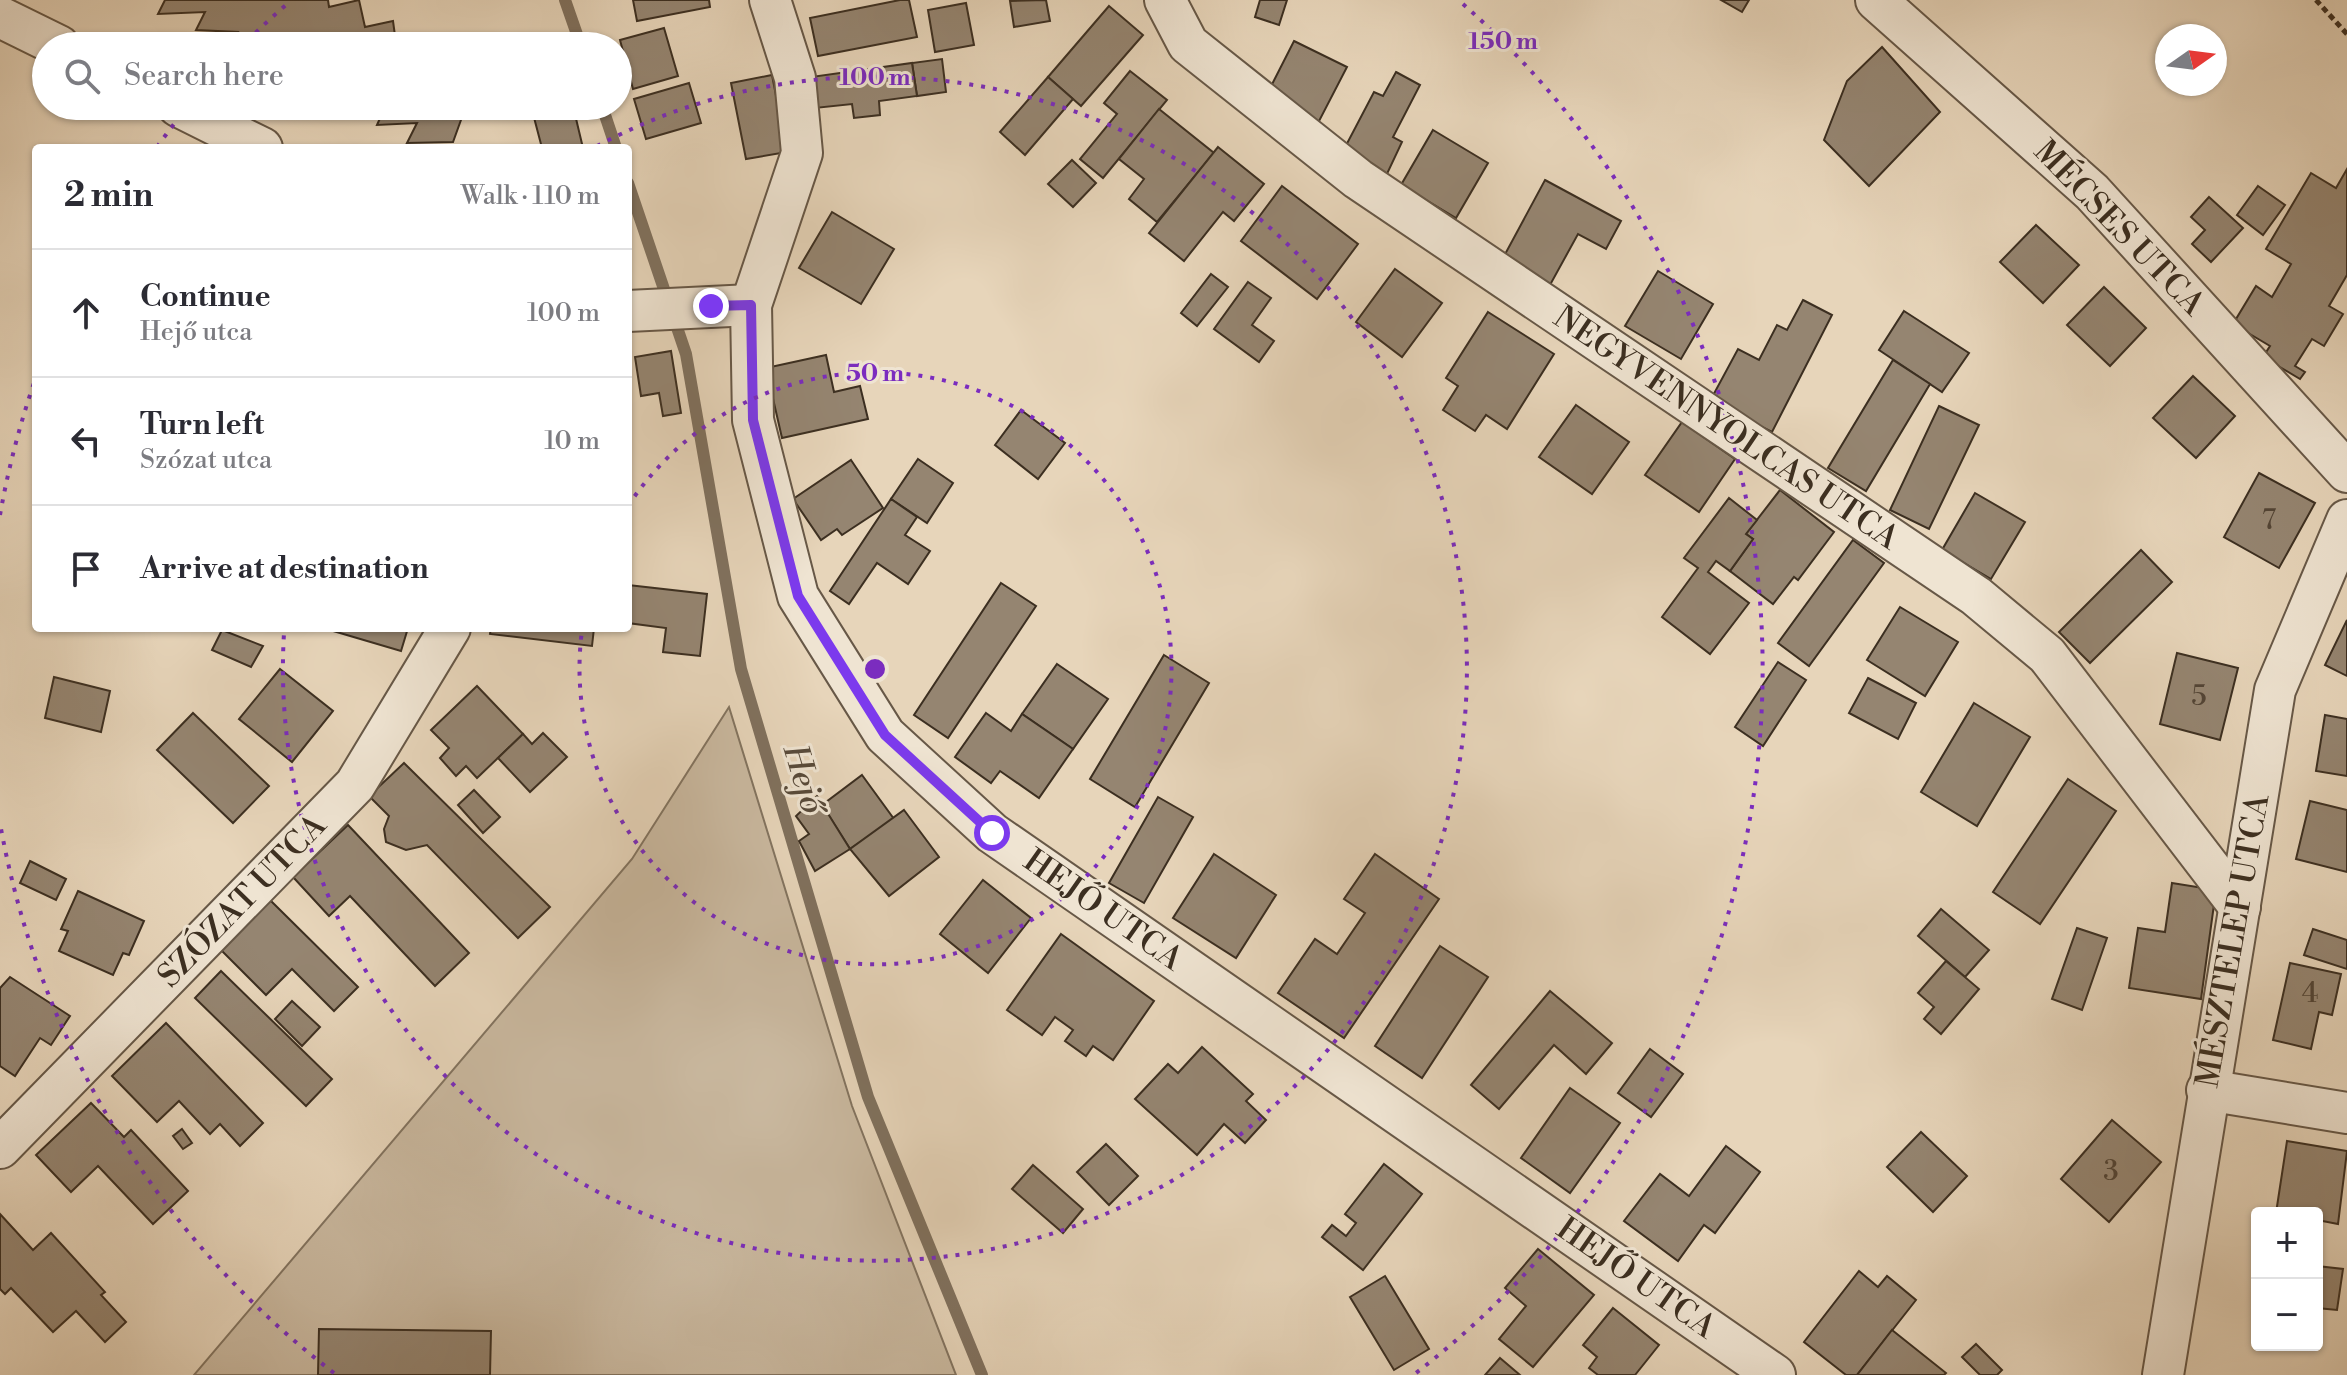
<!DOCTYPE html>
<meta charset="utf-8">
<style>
body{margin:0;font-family:"Libre Bodoni",serif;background:#f7f7f7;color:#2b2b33}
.controls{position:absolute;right:24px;bottom:24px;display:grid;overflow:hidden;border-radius:8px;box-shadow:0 2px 6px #0004}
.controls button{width:72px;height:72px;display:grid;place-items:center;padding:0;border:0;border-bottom:2px solid #e1e1e2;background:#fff;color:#2b2b33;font:40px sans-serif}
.compass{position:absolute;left:2155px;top:24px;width:72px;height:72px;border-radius:50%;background:#fff;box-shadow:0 2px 6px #0004;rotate:76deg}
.stop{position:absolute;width:24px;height:24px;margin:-18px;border:6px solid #7c3aed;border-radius:50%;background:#fff}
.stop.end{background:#7c3aed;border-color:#fff;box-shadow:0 2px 8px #0008}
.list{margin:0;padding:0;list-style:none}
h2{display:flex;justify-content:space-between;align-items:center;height:104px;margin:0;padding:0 32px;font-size:34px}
h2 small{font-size:26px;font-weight:400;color:#7c7c81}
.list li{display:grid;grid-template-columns:52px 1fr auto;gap:24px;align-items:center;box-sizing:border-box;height:128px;padding:0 32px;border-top:2px solid #e1e1e2}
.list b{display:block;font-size:30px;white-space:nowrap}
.list p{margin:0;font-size:26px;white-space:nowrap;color:#7c7c81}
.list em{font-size:26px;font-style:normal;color:#7c7c81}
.icon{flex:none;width:44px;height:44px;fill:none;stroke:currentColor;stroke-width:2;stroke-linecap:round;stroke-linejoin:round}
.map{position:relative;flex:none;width:2347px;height:1375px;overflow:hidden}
.search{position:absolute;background:#fff;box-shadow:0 2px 6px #0004;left:32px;top:32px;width:600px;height:88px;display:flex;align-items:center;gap:20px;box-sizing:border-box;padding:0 28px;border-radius:44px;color:#7c7c81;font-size:30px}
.panel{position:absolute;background:#fff;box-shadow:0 2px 6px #0004;left:32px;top:144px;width:600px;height:488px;border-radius:8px}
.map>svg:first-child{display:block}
.green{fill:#cab9a0;stroke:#837460;stroke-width:2}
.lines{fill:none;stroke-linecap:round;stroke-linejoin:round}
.stream{stroke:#80715e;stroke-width:12}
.building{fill:#958571;stroke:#3c2f21;stroke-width:2}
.street-casing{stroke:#675847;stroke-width:44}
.path{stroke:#3c2f21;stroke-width:5;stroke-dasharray:6 4;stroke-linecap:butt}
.street{stroke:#efe4d2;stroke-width:40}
.route{stroke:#7c3aed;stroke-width:10}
.ring{fill:none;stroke:#7b2cbf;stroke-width:4;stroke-dasharray:4 8}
.labels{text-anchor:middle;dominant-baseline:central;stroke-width:6;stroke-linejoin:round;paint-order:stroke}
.number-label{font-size:28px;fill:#524435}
.street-label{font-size:32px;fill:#3c2f21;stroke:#efe4d2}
.water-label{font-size:34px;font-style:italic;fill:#584a3a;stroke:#efe4d2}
.centre{fill:#7b2cbf;stroke:#efe4d2;stroke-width:4}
.ring-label{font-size:24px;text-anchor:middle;font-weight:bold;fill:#7b2cbf;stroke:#efe4d2;stroke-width:6;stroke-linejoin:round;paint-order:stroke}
</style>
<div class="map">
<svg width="2347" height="1375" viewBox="0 0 2347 1375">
<rect width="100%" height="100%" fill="#e7d5ba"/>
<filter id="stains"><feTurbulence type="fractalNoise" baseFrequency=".0025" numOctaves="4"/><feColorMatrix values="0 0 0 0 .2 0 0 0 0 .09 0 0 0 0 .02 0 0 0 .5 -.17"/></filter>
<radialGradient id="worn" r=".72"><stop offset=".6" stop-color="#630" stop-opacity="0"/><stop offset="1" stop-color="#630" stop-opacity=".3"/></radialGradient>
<polygon class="green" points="729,707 852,1106 956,1375 194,1375 632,859"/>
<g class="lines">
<g class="stream">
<polyline points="565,0 581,46"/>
<polyline points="602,106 616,148"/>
<polyline points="628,183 686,354 741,669 868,1097 982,1375"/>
</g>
</g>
<g class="building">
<polygon points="165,0 328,0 329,7 359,0 365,27 393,21 396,43 429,39 431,46 232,46 238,32 196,30 205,12 158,14"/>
<polygon points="633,0 709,0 710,7 637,21"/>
<polygon points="900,0 909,0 917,37 818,56 810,18"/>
<polygon points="1046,0 1050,21 1014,27 1010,1"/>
<polygon points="1260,0 1287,0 1279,25 1255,17"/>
<polygon points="1721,0 1749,0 1742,12"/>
<polygon points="966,3 974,45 935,52 928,10"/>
<polygon points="1109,6 1143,35 1081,106 1048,77"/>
<polygon points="664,28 678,76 633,89 620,40"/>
<polygon points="1294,41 1347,67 1317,125 1265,98"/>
<polygon points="1882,47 1940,112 1869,186 1824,140 1847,81"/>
<polygon points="942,59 946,92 917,96 912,63"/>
<polygon points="912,63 917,96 879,101 880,115 854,118 852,104 815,108 811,77"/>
<polygon points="1130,71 1167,100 1103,178 1080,159 1117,114 1104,103"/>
<polygon points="1396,72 1420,85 1393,137 1402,142 1386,176 1342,153 1374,92 1383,96"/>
<polygon points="772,75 787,152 746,159 731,83"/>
<polygon points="1048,77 1073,99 1025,155 1000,132"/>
<polygon points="689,83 701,123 646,139 634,99"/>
<polygon points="376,106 466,106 453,142 407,143 417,123 377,125 385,107"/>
<polygon points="531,106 573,106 583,148 542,148"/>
<polygon points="1159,109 1214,153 1157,222 1129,199 1144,179 1119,159"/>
<polygon points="1433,130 1488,163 1456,218 1401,185"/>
<polygon points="1218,147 1264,184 1234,221 1223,212 1184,261 1149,233"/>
<polygon points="1072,160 1096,183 1073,207 1048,184"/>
<polygon points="2347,169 2347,275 2329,306 2343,314 2324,346 2312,339 2295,366 2305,372 2300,379 2263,357 2270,346 2233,324 2256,286 2272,297 2291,264 2266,249 2311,173 2336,188"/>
<polygon points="1545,180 1621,221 1606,249 1578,234 1550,285 1503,258"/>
<polygon points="1282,186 1358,244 1317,299 1241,241"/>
<polygon points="2258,186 2285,205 2263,235 2237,215"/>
<polygon points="2209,197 2243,228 2211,262 2192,244 2205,230 2191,217"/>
<polygon points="832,212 894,249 861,304 799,268"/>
<polygon points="2036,225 2079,265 2043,303 2000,262"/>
<polygon points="1395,269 1442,303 1402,357 1356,322"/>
<polygon points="1658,271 1713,304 1681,359 1625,326"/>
<polygon points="1211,274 1228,287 1197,326 1181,313"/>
<polygon points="1248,282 1271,298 1252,325 1274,341 1259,362 1214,329"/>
<polygon points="2104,287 2146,328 2110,366 2067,325"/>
<polygon points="1803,300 1832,315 1772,432 1710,401 1738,349 1759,360 1777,325 1787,330"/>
<polygon points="1904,311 1969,353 1942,392 1879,350"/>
<polygon points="1488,312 1554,354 1507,429 1486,415 1475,431 1443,410 1458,386 1446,378"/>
<polygon points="671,351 681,413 663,416 659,393 641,396 635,357"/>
<polygon points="826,355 834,392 860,386 868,419 782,438 766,368"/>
<polygon points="1893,360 1930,384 1866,491 1828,468"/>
<polygon points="2193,376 2235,416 2196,458 2153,418"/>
<polygon points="1576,405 1629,442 1592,494 1539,457"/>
<polygon points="1939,406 1979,425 1929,529 1890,510"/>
<polygon points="1021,410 1065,443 1038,479 995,445"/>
<polygon points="1682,422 1735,459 1699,512 1645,475"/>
<polygon points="918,459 953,483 927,523 891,499"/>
<polygon points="851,460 883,508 842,535 837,529 821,540 793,499"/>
<polygon points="2259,473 2315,503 2279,568 2224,537"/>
<polygon points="1780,490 1834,532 1798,580 1794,577 1773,604 1730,571 1753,539 1746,534"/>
<polygon points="1975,493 2025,522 1991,579 1942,550"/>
<polygon points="1729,498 1757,520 1746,534 1753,539 1730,571 1716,561 1708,572 1749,603 1710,654 1662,617 1698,568 1684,558"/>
<polygon points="891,499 917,517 905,535 930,551 908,584 877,563 849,604 830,591"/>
<polygon points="1853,540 1884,563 1809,666 1778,643"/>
<polygon points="2141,550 2172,582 2090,663 2059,632"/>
<polygon points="1001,583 1036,606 948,738 914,715"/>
<polygon points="628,585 707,594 700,656 663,652 666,628 628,623"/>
<polygon points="1900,607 1958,642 1925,696 1867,660"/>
<polygon points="2347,620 2347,676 2325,665"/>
<polygon points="323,628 408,628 401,651"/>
<polygon points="491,628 594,628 592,646 490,634"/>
<polygon points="222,630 263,646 251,667 212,650"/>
<polygon points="2177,653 2238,668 2220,740 2160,724"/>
<polygon points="1164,655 1209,683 1135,807 1090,779"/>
<polygon points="1778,662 1806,680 1763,746 1735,727"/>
<polygon points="1057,664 1108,699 1073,749 1022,714"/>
<polygon points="280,669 333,711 292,762 239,719"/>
<polygon points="54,677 110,691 101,732 45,718"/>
<polygon points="1868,678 1916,703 1898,739 1849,713"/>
<polygon points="477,686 523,734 477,778 466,766 456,776 440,758 449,748 431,730"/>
<polygon points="1974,703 2030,737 1977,826 1921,792"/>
<polygon points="193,713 269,786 233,823 157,750"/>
<polygon points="986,713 1011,731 1022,714 1073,749 1039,798 1000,771 991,783 955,757"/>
<polygon points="2325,715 2347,719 2347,776 2316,771"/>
<polygon points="543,733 567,757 530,792 498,758 523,734 532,744"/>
<polygon points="404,763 550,907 518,938 427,845 406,850 386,842 384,829 389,816 369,796"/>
<polygon points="862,775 894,819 850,849 822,805"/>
<polygon points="2068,779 2116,811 2040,924 1993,892"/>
<polygon points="474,790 500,817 483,833 458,805"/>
<polygon points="817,796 850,849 815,871 799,841 809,834 796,816"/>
<polygon points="1158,797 1193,817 1144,903 1109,883"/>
<polygon points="2310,801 2347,810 2347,872 2296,859"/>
<polygon points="904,810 939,857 889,896 850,849"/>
<polygon points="348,825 469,953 435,986 350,896 329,916 293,877"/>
<polygon points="1214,854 1276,895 1236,958 1173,918"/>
<polygon points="1375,854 1439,899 1344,1038 1278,993 1315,939 1337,954 1365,913 1344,899"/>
<polygon points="30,861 66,879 56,900 20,883"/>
<polygon points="983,880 1031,918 988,973 940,934"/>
<polygon points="2172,883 2216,890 2201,999 2129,988 2138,928 2165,932"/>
<polygon points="78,891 144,921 129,955 123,953 113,975 59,951 68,931 61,929"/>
<polygon points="270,900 358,987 334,1011 292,969 266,995 221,950"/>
<polygon points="1941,909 1989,950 1965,977 1918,936"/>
<polygon points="2077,928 2107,938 2082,1010 2052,999"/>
<polygon points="2313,929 2347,940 2347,969 2304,955"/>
<polygon points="1061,934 1154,1001 1113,1060 1093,1046 1086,1056 1065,1041 1073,1030 1055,1017 1042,1035 1007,1010"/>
<polygon points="1440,946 1488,977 1422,1078 1375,1046"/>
<polygon points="1946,961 1979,989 1941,1034 1924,1019 1934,1007 1918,993"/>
<polygon points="2290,963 2341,974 2332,1015 2319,1012 2311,1049 2273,1040"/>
<polygon points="221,971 332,1079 306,1106 195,998"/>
<polygon points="10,977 70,1016 51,1045 40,1038 15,1076 0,1066 0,988"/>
<polygon points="1550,991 1612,1043 1586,1074 1554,1045 1499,1109 1471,1085"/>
<polygon points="292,1001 320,1027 302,1046 275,1019"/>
<polygon points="166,1023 263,1123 240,1146 220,1124 210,1134 179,1101 157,1122 112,1076"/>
<polygon points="1202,1047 1253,1094 1246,1101 1266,1120 1245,1143 1224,1124 1197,1155 1135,1099 1168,1064 1178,1073"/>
<polygon points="1650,1049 1683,1074 1651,1117 1618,1093"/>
<polygon points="1570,1088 1620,1123 1570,1193 1521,1158"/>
<polygon points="91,1103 124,1137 131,1130 188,1191 153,1224 98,1166 71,1192 36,1155"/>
<polygon points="2112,1120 2161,1162 2109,1222 2061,1179"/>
<polygon points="182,1129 192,1143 183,1149 173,1136"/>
<polygon points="1921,1132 1967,1176 1933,1212 1887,1167"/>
<polygon points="2287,1141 2347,1151 2338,1224 2317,1220 2317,1213 2276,1213"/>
<polygon points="1106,1144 1138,1176 1109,1205 1077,1172"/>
<polygon points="1726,1146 1760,1172 1715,1233 1704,1225 1678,1261 1624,1221 1660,1174 1689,1196"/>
<polygon points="1384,1164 1422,1194 1363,1270 1322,1237 1332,1225 1346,1236 1356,1223 1345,1214"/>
<polygon points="1033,1165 1083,1209 1063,1233 1012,1189"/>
<polygon points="0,1214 33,1250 51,1233 105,1292 101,1295 126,1322 105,1342 76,1311 53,1332 11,1288 5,1294 0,1289"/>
<polygon points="1538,1249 1594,1295 1533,1367 1499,1339 1526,1306 1505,1288"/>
<polygon points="2317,1266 2343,1269 2337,1310 2317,1308"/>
<polygon points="1859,1271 1878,1287 1887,1276 1916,1300 1857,1375 1846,1375 1804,1342"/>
<polygon points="1385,1276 1429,1349 1394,1370 1350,1297"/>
<polygon points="1613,1308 1659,1345 1635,1375 1598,1375 1589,1368 1597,1357 1583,1345"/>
<polygon points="319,1329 491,1331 490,1375 318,1375"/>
<polygon points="1892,1330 1946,1373 1944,1375 1857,1375"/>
<polygon points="1976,1344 2002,1370 1997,1375 1980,1375 1962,1357"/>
<polygon points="1500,1358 1520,1375 1485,1375"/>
</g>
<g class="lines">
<defs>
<g id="street">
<polyline points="770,0 795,78 802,153 751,305 753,420 798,596 885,735 992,833 1775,1375"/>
<polyline points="1165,0 1188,44 1358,179 1976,596 2047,655 2240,907"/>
<polyline points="1876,0 2092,192 2347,472"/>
<polyline points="0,17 59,46"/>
<polyline points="178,106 262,148"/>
<polyline points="628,311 751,305"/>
<polyline points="2207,1090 2347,1113"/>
<polyline points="0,1148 355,785 450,628"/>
<polyline points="2163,1375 2275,690 2347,520"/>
</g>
</defs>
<use href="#street" class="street-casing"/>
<polyline class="path" points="2316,0 2347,34"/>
<use href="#street" class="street"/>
</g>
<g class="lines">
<polyline class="route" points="711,306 751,305 753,420 798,596 885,735 992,833"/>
</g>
<g class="ring">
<path d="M628 506A296 296 0 1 1 582 630"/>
<path d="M597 146A592 592 0 1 1 284 633"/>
<path d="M334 1373A888 888 0 0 1 0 823M0 515A888 888 0 0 1 35 380M157 147A888 888 0 0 1 185 110M247 41A888 888 0 0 1 287 4M1463 4A888 888 0 0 1 1416 1373"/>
</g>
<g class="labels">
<g class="number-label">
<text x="2269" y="520">7</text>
<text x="2199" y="696">5</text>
<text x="2310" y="993">4</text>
<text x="2111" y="1171">3</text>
</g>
<g class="street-label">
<text transform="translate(2119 228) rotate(46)">MÉCSES UTCA</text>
<text transform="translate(1726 428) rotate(34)">NEGYVENNYOLCAS UTCA</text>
<text transform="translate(242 901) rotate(-46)">SZÓZAT UTCA</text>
<text transform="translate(1103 910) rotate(35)">HEJŐ UTCA</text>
<text transform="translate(2233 941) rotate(-80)">MÉSZTELEP UTCA</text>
<text transform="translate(1636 1278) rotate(35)">HEJŐ UTCA</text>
</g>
<g class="water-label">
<text transform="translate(803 779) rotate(73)">Hejő</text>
</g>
</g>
<circle cx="875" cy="669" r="12" class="centre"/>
<g class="ring-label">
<text x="1503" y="49">150 m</text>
<text x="875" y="85">100 m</text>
<text x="875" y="381">50 m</text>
</g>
<rect width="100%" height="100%" filter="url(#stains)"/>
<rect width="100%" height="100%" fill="url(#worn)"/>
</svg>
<div class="controls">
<button>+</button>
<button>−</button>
</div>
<svg class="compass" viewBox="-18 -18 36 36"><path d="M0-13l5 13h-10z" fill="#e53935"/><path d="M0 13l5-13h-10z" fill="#7c7c81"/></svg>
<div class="stop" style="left:992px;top:833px"></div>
<div class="stop end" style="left:711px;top:306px"></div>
<div class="search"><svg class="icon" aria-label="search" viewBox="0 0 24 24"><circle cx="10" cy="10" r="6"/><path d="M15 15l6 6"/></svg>Search here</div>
<section class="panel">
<h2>2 min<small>Walk · 110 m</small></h2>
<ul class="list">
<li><svg class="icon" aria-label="ahead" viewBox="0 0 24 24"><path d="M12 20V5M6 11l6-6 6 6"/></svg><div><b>Continue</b><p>Hejő utca</p></div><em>100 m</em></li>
<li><svg class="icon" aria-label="left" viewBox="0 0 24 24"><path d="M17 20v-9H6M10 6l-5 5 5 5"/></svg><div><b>Turn left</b><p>Szózat utca</p></div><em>10 m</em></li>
<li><svg class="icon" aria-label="arrive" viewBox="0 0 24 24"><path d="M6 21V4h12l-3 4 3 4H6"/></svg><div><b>Arrive at destination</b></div></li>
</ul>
</section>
</div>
